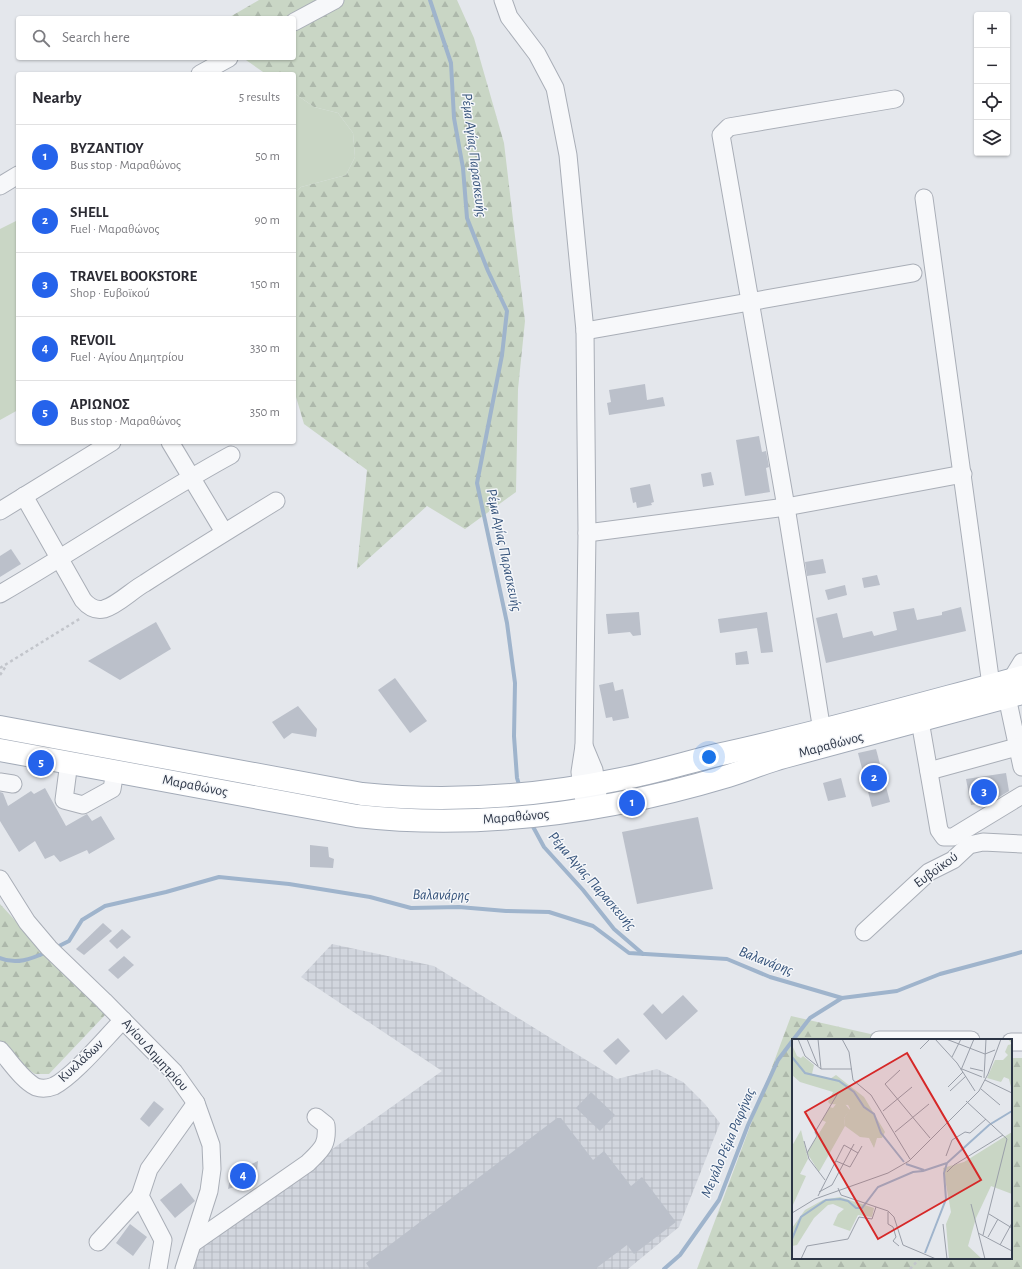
<!DOCTYPE html>
<meta charset="utf-8">
<style>
body{margin:0;font-family:"Alegreya Sans",sans-serif;background:#f7f7f7;color:#2b2b33}
.controls{position:absolute;right:12px;top:12px;display:grid;overflow:hidden;border-radius:4px;box-shadow:0 1px 3px #0004}
.controls button{width:36px;height:36px;display:grid;place-items:center;padding:0;border:0;border-bottom:1px solid #e1e1e2;background:#fff;color:#2b2b33;font:20px sans-serif}
.you{position:absolute;left:709px;top:757px;width:14px;height:14px;margin:-10px;border:3px solid #fff;border-radius:50%;background:#1a73e8;box-shadow:0 0 0 6px #1a73e833}
.badge{display:grid;place-items:center;width:26px;height:26px;border-radius:50%;background:#2563eb;color:#fff;font-size:13px;font-weight:700}
.pin{position:absolute;translate:-50% -50%;border:2px solid #fff;box-shadow:0 1px 4px #0006}
.list{margin:0;padding:0;list-style:none}
h2{display:flex;justify-content:space-between;align-items:center;height:52px;margin:0;padding:0 16px;font-size:17px}
h2 small{font-size:13px;font-weight:400;color:#7c7c81}
.list li{display:grid;grid-template-columns:26px 1fr auto;gap:12px;align-items:center;box-sizing:border-box;height:64px;padding:0 16px;border-top:1px solid #e1e1e2}
.list b{display:block;font-size:15px;white-space:nowrap}
.list p{margin:0;font-size:13px;white-space:nowrap;color:#7c7c81}
.list em{font-size:13px;font-style:normal;color:#7c7c81}
.icon{flex:none;width:22px;height:22px;fill:none;stroke:currentColor;stroke-width:2;stroke-linecap:round;stroke-linejoin:round}
.map{position:relative;flex:none;width:1022px;height:1269px;overflow:hidden}
.search{position:absolute;background:#fff;box-shadow:0 1px 3px #0004;left:16px;top:16px;width:280px;height:44px;display:flex;align-items:center;gap:10px;box-sizing:border-box;padding:0 14px;border-radius:4px;color:#7c7c81;font-size:15px}
.panel{position:absolute;background:#fff;box-shadow:0 1px 3px #0004;left:16px;top:72px;width:280px;height:372px;border-radius:4px}
.map>svg:first-child{display:block}
.industrial{fill:url(#industrial-grid)}
.grass{fill:#c9d6c5}
.forest{fill:url(#forest-firs)}
.lines{fill:none;stroke-linecap:round;stroke-linejoin:round}
.stream{stroke:#9fb4cc;stroke-width:4}
.building{fill:#bbc0ca}
.minor-casing{stroke:#a9aeb7;stroke-width:19}
.major-casing{stroke:#a3abb8;stroke-width:24}
.path{stroke:#c2c5cb;stroke-width:2.5;stroke-dasharray:3 3;stroke-linecap:butt}
.minor{stroke:#f7f8fa;stroke-width:17}
.major{stroke:#fff;stroke-width:22}
.labels{text-anchor:middle;dominant-baseline:central;stroke-width:3;stroke-linejoin:round;paint-order:stroke}
.street-label{font-size:14px;fill:#2b3445;stroke:#f4f6f9}
.water-label{font-size:15px;font-style:italic;fill:#34527a;stroke:#f4f6f9}
.inset-river{fill:none;stroke:#9fb4cc;stroke-width:2}
.inset-road{fill:none;stroke:#9a9fa9;stroke-width:1}
.view{fill:#d62828;fill-opacity:0.15;stroke:#d62828;stroke-width:2}
.inset-edge{fill:none;stroke:#2b3445;stroke-width:2}
</style>
<div class="map">
<svg width="1022" height="1269" viewBox="0 0 1022 1269">
<defs>
<pattern id="industrial-grid" width="8" height="8" patternUnits="userSpaceOnUse"><rect width="8" height="8" fill="#d2d6de"/><path d="M0 4h8M4 0v8" fill="none" stroke="#b4b8c0"/></pattern>
<pattern id="forest-firs" width="22" height="20" patternUnits="userSpaceOnUse"><rect width="22" height="20" fill="#c9d6c5"/><path d="M5 1l3.5 6h-7zM16 11l3.5 6h-7z" fill="#adb8ab"/></pattern>
</defs>
<rect width="100%" height="100%" fill="#e4e7ec"/>
<polygon class="industrial" points="332,944 434,966 617,1079 657,1069 683,1082 705,1104 720,1123 679,1227 628,1269 191,1269 199,1244 442,1071 301,977"/>
<g class="grass">
<polygon points="294,93 314,107 338,113 353,133 355,157 346,175 301,187 294,193"/>
<polygon points="18,220 18,410 0,420 0,229"/>
</g>
<g class="forest">
<polygon points="259,0 457,0 474,38 504,143 525,321 518,389 516,492 465,529 427,506 357,569 367,470 304,424 294,390 294,193 301,187 346,175 355,157 353,133 338,113 314,107 294,93 294,74 266,74 243,58 294,58 294,18 228,18"/>
<polygon points="0,904 58,967 105,1015 49,1074 35,1074 22,1065 0,1042"/>
<polygon points="791,1016 897,1040 793,1040 793,1258 1011,1258 1011,1058 1022,1058 1022,1269 697,1269"/>
</g>
<g class="lines">
<g class="stream">
<polyline points="430,0 451,63 454,118 463,168 467,218 488,271 507,311 502,355 477,483 507,623 515,683 514,736 517,778 520,788"/>
<polyline points="531,823 544,847 583,890 614,929 643,954"/>
<polyline points="55,948 69,941 82,920 105,906 166,892 219,877 289,884 370,897 411,908 459,907 506,911 549,912 593,926 629,953 727,959 770,977 842,998"/>
<path d="M0,958C16,965 31,959 47,952"/>
<polyline points="793,1040 810,1018 842,998 897,991 940,974 1022,952"/>
<polyline points="664,1269 680,1255 719,1200 748,1125 778,1060 793,1040"/>
</g>
</g>
<g class="building">
<polygon points="645,384 647,400 663,397 665,406 609,415 607,403 611,402 609,390"/>
<polygon points="759,436 762,452 766,451 769,467 766,468 770,492 745,496 736,440"/>
<polygon points="711,472 714,485 703,487 701,474"/>
<polygon points="650,484 654,502 651,503 652,505 637,508 636,502 633,503 630,488"/>
<polygon points="11,549 21,564 0,577 0,556"/>
<polygon points="823,559 826,573 807,576 805,562"/>
<polygon points="877,575 880,585 864,588 862,578"/>
<polygon points="845,585 847,595 828,600 825,590"/>
<polygon points="961,607 966,631 826,663 816,618 837,613 843,638 872,631 874,636 897,630 893,612 914,608 917,620 942,615 942,612"/>
<polygon points="639,612 641,635 633,636 630,632 608,634 606,614"/>
<polygon points="767,612 773,652 761,653 757,628 720,633 718,619"/>
<polygon points="156,622 171,649 120,680 88,661"/>
<polygon points="747,651 749,664 736,665 735,653"/>
<polygon points="395,678 427,721 410,733 378,690"/>
<polygon points="613,682 615,691 623,689 629,718 613,721 612,717 606,718 599,685"/>
<polygon points="298,706 317,729 316,737 292,733 284,739 272,722"/>
<polygon points="876,749 890,802 872,807 858,753"/>
<polygon points="1006,773 1009,791 991,802 971,805 966,779"/>
<polygon points="841,778 846,797 828,801 823,783"/>
<polygon points="45,788 66,826 87,814 92,821 101,816 115,839 89,854 87,850 60,862 54,855 45,859 35,841 19,852 0,821 0,792 3,793 8,806 31,791 34,794"/>
<polygon points="698,817 713,889 637,904 622,832"/>
<polygon points="310,845 328,847 329,857 334,859 333,868 310,867"/>
<polygon points="103,923 112,931 84,955 76,949"/>
<polygon points="122,929 131,937 117,949 109,941"/>
<polygon points="124,956 134,965 118,979 108,970"/>
<polygon points="683,995 698,1011 666,1040 643,1014 653,1004 662,1014"/>
<polygon points="618,1038 630,1051 616,1065 603,1051"/>
<polygon points="591,1092 615,1115 600,1131 576,1108"/>
<polygon points="154,1101 164,1109 149,1127 140,1119"/>
<polygon points="557,1118 561,1118 593,1160 604,1151 631,1186 642,1177 676,1222 634,1254 627,1245 595,1269 370,1269 366,1263"/>
<polygon points="258,1161 256,1180 228,1189 231,1173"/>
<polygon points="181,1183 195,1201 175,1218 160,1200"/>
<polygon points="130,1224 147,1237 133,1256 116,1243"/>
</g>
<g class="lines">
<defs>
<g id="minor">
<polyline points="503,0 509,17 537,54 555,88 568,155 585,331 587,533 584,746 580,772 585,809"/>
<polyline points="294,22 335,0"/>
<polyline points="200,74 229,58"/>
<polyline points="0,186 18,175"/>
<polyline points="924,198 991,685"/>
<polyline points="585,331 913,273"/>
<polyline points="170,442 224,532"/>
<path d="M24,496L83,600C88,606 95,611 104,609C118,605 132,590 145,583C188,555 232,528 276,501"/>
<polyline points="0,511 112,442"/>
<polyline points="587,533 786,507 963,474"/>
<path d="M0,594C78,549 152,498 231,455"/>
<polyline points="1011,680 1022,662"/>
<polyline points="1007,697 1022,767"/>
<polyline points="920,721 939,830 944,837 953,837 1022,795"/>
<polyline points="822,731 786,507 721,135 729,127 895,99"/>
<polyline points="584,746 594,770 598,796"/>
<polyline points="69,762 64,800 83,805 112,789 115,771"/>
<polyline points="929,771 1017,747"/>
<polyline points="0,782 13,784"/>
<polyline points="0,879 27,922 49,948 104,1001 174,1072 196,1103 211,1145 212,1169 209,1191 184,1269"/>
<polyline points="864,932 929,872 953,860 969,845 983,842 1022,844"/>
<polyline points="879,1040 971,1040"/>
<polyline points="1011,1042 1022,1042"/>
<path d="M0,1050C10,1061 22,1080 36,1087C42,1089 49,1088 54,1086C75,1075 106,1037 123,1020"/>
<polyline points="98,1242 140,1196"/>
<path d="M193,1243L308,1163C322,1149 328,1145 326,1125L316,1117"/>
<polyline points="158,1269 163,1240 140,1196 149,1169 196,1103"/>
</g>
<g id="major">
<path d="M0,727L362,794C451,803 534,797 621,779C653,773 685,763 717,755C819,733 920,704 1022,677"/>
<path d="M0,750L357,816C482,830 608,812 728,776C747,770 765,762 784,757C863,735 943,715 1022,693"/>
</g>
</defs>
<use href="#minor" class="minor-casing"/>
<use href="#major" class="major-casing"/>
<g class="path">
<polyline points="0,668 81,618"/>
<polyline points="0,675 6,666"/>
<polyline points="910,1269 920,1258"/>
</g>
<use href="#minor" class="minor"/>
<use href="#major" class="major"/>
</g>
<g class="labels">
<g class="street-label">
<text transform="translate(831 745) rotate(-15)">Μαραθώνος</text>
<text transform="translate(195 786) rotate(11)">Μαραθώνος</text>
<text transform="translate(516 817) rotate(-5)">Μαραθώνος</text>
<text transform="translate(936 870) rotate(-36)">Ευβοϊκού</text>
<text transform="translate(155 1055) rotate(48)">Αγίου Δημητρίου</text>
<text transform="translate(81 1061) rotate(-43)">Κυκλάδων</text>
</g>
<g class="water-label">
<text transform="translate(474 155) rotate(83)">Ρέμα Αγίας Παρασκευής</text>
<text transform="translate(504 550) rotate(78)">Ρέμα Αγίας Παρασκευής</text>
<text transform="translate(592 881) rotate(49)">Ρέμα Αγίας Παρασκευής</text>
<text transform="translate(441 895) rotate(1)">Βαλανάρης</text>
<text transform="translate(766 961) rotate(21)">Βαλανάρης</text>
<text transform="translate(728 1143) rotate(-67)">Μεγάλο Ρέμα Ραφήνας</text>
</g>
</g>
<g transform="translate(792 1039)">
<rect width="220" height="220" fill="#e4e7ec"/>
<path d="M44,65H53L58,71L52,79L53,87L27,133L15,114L34,83L30,81L38,68L41,69ZM9,91L16,120L8,135L14,137L0,168V107Z" fill="#c9d6c5"/>
<path d="M216,0H220V52L217,40L212,38L209,43L195,39L203,21H211L216,16L213,13L216,6L220,5ZM0,6L5,17L9,19L11,17L22,26L20,35L38,40L44,36L72,58L93,93L90,99H85L82,109L77,99L68,98L53,87L52,79L58,70L56,66L38,65L36,63L41,53L8,43L0,36ZM220,93V155L199,147L184,179L176,207L190,220H157L154,185L159,173L151,129L172,123ZM48,158L82,169L80,178L66,176L58,192L41,186L46,175L52,170L41,165L36,166L22,179L5,206L0,207V189L13,171L31,161Z" fill="#c9d6c5"/>
<path class="inset-river" d="M0,18L13,34L47,42L62,53L72,68L82,75L89,94L112,123M114,125L132,131M0,200L9,178L34,161L48,160L56,162L64,169H70L86,148L121,133L131,132L155,124M133,214L154,160L152,134L155,124L197,86L220,72"/>
<path class="inset-road" d="M6,0L13,17L29,30H60M15,0L26,27M26,0L29,30M50,0L57,13L61,41L79,56L118,120M143,0L165,24L183,52M154,0L193,15L203,11M128,10L138,0M160,18L169,0M178,29L191,32M170,30L190,38M108,31L93,45L138,99M169,31L182,0M192,39L194,0M193,41L220,54M156,48L171,33M189,50L208,66M158,52L174,37M174,62L215,100M91,72L120,48M103,93L137,65M12,102L17,120L33,141M15,114L25,97L23,93L46,54M154,117L160,101L173,93L178,94L194,80M44,122L58,128L70,107M155,133L162,126L211,96M46,149L49,156L96,172L102,178L111,206L144,220M27,153L40,146L62,105M26,157L52,106L66,114M179,165L193,220M96,173V185L101,188L104,198L101,202L107,207M0,174L23,160L96,134L117,122L187,52L196,35L209,0M197,175L220,189M151,185L155,220M186,194L220,212M191,196L215,100M196,198L206,180M208,206L220,184M9,220L15,207L56,200L67,178L80,180L84,168"/>
<path class="view" d="M115,14L189,141L86,200L13,73Z"/>
<rect width="220" height="220" class="inset-edge"/>
</g>
</svg>
<div class="controls">
<button>+</button>
<button>−</button>
<button><svg class="icon" aria-label="locate" viewBox="0 0 24 24"><circle cx="12" cy="12" r="6"/><path d="M12 2v4M12 18v4M2 12h4M18 12h4"/></svg></button>
<button><svg class="icon" aria-label="layers" viewBox="0 0 24 24"><path d="M12 4l9 5-9 5-9-5zM3 14l9 5 9-5"/></svg></button>
</div>
<div class="you"></div>
<div class="pin badge" style="left:632px;top:803px">1</div>
<div class="pin badge" style="left:874px;top:778px">2</div>
<div class="pin badge" style="left:984px;top:792px">3</div>
<div class="pin badge" style="left:243px;top:1176px">4</div>
<div class="pin badge" style="left:41px;top:763px">5</div>
<div class="search"><svg class="icon" aria-label="search" viewBox="0 0 24 24"><circle cx="10" cy="10" r="6"/><path d="M15 15l6 6"/></svg>Search here</div>
<section class="panel">
<h2>Nearby<small>5 results</small></h2>
<ul class="list">
<li><span class="badge">1</span><div><b>ΒΥΖΑΝΤΙΟΥ</b><p>Bus stop · Μαραθώνος</p></div><em>50 m</em></li>
<li><span class="badge">2</span><div><b>SHELL</b><p>Fuel · Μαραθώνος</p></div><em>90 m</em></li>
<li><span class="badge">3</span><div><b>TRAVEL BOOKSTORE</b><p>Shop · Ευβοϊκού</p></div><em>150 m</em></li>
<li><span class="badge">4</span><div><b>REVOIL</b><p>Fuel · Αγίου Δημητρίου</p></div><em>330 m</em></li>
<li><span class="badge">5</span><div><b>ΑΡΙΩΝΟΣ</b><p>Bus stop · Μαραθώνος</p></div><em>350 m</em></li>
</ul>
</section>
</div>
